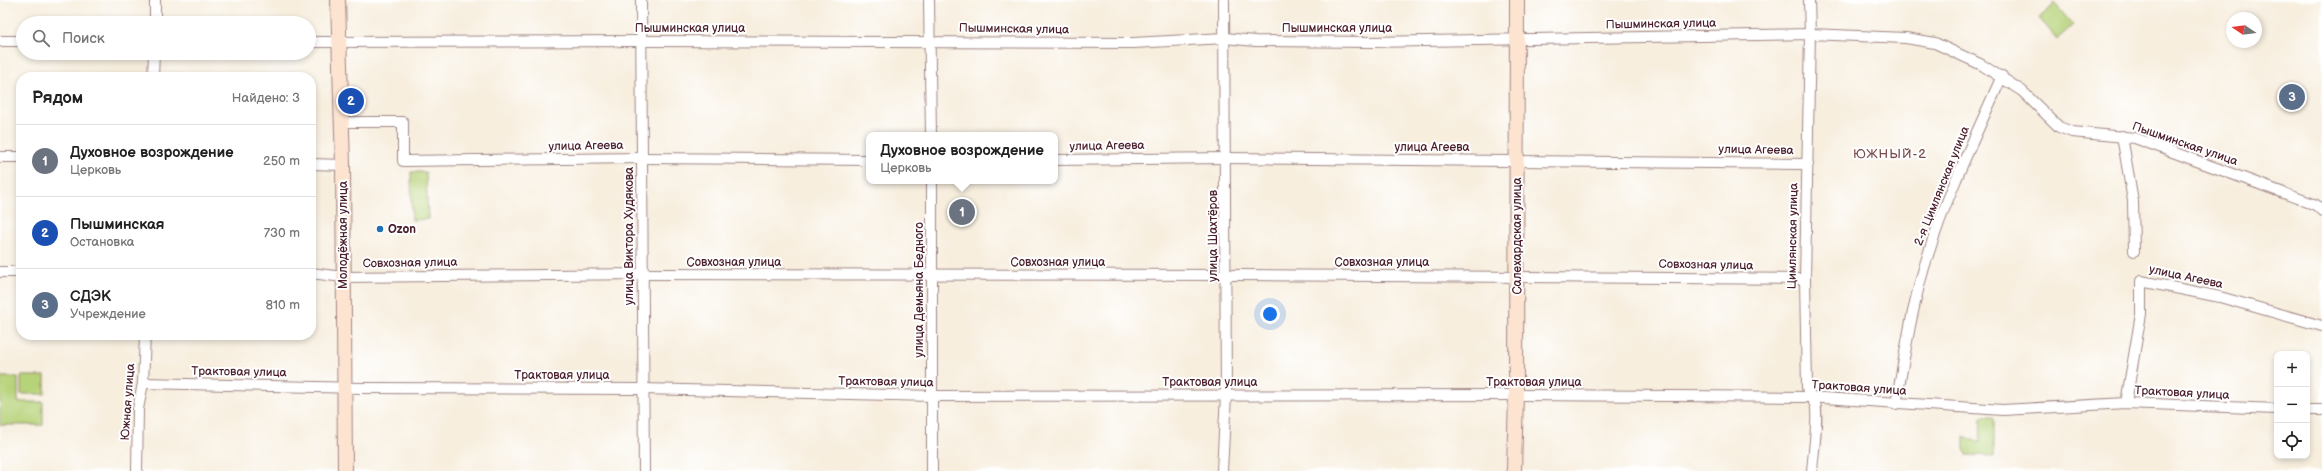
<!DOCTYPE html>
<html lang="ru">
<meta charset="utf-8">
<style>
body{margin:0;font-family:"Balsamiq Sans",sans-serif;background:#f2f2f2;color:#222}
.controls{position:absolute;right:12px;bottom:12px;display:grid;overflow:hidden;border-radius:8px;box-shadow:0 2px 6px #0003}
.controls button{width:36px;height:36px;display:grid;place-items:center;padding:0;border:0;border-bottom:1px solid #e0e0e0;background:#fff;color:#222;font:20px sans-serif}
.compass{position:absolute;left:2226px;top:12px;width:36px;height:36px;border-radius:50%;background:#fff;box-shadow:0 2px 6px #0003;rotate:283deg}
.you{position:absolute;left:1270px;top:314px;width:14px;height:14px;margin:-10px;border:3px solid #fff;border-radius:50%;background:#1a73e8;box-shadow:0 0 0 6px #1a73e833}
.badge{display:grid;place-items:center;width:26px;height:26px;border-radius:50%;background:#1f6fb2;color:#fff;font-size:13px;font-weight:700}
.pin{position:absolute;translate:-50% -50%;border:2px solid #fff;box-shadow:0 1px 4px #0006}
.popup{position:absolute;left:866px;top:132px;width:192px;height:52px;box-sizing:border-box;display:grid;place-content:center;border-radius:8px;background:#fff;filter:drop-shadow(0 1px 3px #0005);font-size:13px;white-space:nowrap;color:#767676}
.popup b{font-size:15px;color:#222}
.popup::after{content:'';position:absolute;left:50%;top:100%;margin-left:-8px;border:8px solid transparent;border-top-color:#fff}
.list{margin:0;padding:0;list-style:none}
h2{display:flex;justify-content:space-between;align-items:center;height:52px;margin:0;padding:0 16px;font-size:17px}
h2 small{font-size:13px;font-weight:400;color:#767676}
.list li{display:grid;grid-template-columns:26px 1fr auto;gap:12px;align-items:center;box-sizing:border-box;height:72px;padding:0 16px;border-top:1px solid #e0e0e0}
.list b{display:block;font-size:15px;white-space:nowrap}
.list p{margin:0;font-size:13px;white-space:nowrap;color:#767676}
.list em{font-size:13px;font-style:normal;color:#767676}
.icon{flex:none;width:22px;height:22px;fill:none;stroke:currentColor;stroke-width:2;stroke-linecap:round;stroke-linejoin:round}
.map{position:relative;flex:none;width:2322px;height:471px;overflow:hidden}
.search{position:absolute;background:#fff;box-shadow:0 2px 6px #0003;left:16px;top:16px;width:300px;height:44px;display:flex;align-items:center;gap:10px;box-sizing:border-box;padding:0 14px;border-radius:22px;color:#767676;font-size:15px}
.panel{position:absolute;background:#fff;box-shadow:0 2px 6px #0003;left:16px;top:72px;width:300px;height:268px;border-radius:16px}
.map>svg:first-child{display:block}
.green{fill:#b7d37a;stroke:#807952}
.lines{fill:none;stroke-linecap:round;stroke-linejoin:round}
.street-casing{stroke:#a08684;stroke-width:12}
.secondary-casing{stroke:#a08684;stroke-width:16}
.street{stroke:#fff;stroke-width:10}
.secondary{stroke:#fde4d1;stroke-width:14}
.poi-dot{fill:#1f6fb2;stroke:#fff;stroke-width:1.5}
.labels{text-anchor:middle;dominant-baseline:central;stroke-width:4;stroke-linejoin:round;paint-order:stroke}
.street-label{font-size:12px;fill:#4a1f2b;stroke:#fff}
.poi-label{font-size:12px;font-weight:bold;fill:#4a1f2b;stroke:#fff;text-anchor:start}
.neighbourhood-label{font-size:13px;letter-spacing:1px;fill:#7a4c4b;stroke:#fff}
</style>
<div class="map">
<svg width="2322" height="471" viewBox="0 0 2322 471">
<rect width="100%" height="100%" fill="#fff"/>
<filter id="ink" filterUnits="userSpaceOnUse"><feTurbulence type="fractalNoise" baseFrequency=".025" numOctaves="2"/><feDisplacementMap in="SourceGraphic" scale="8" xChannelSelector="R" yChannelSelector="G"/><feConvolveMatrix kernelMatrix="1 2 1 2 8 2 1 2 1" color-interpolation-filters="sRGB"/></filter>
<filter id="wash" filterUnits="userSpaceOnUse"><feTurbulence type="fractalNoise" baseFrequency=".012" numOctaves="4" result="noise"/><feDisplacementMap in="SourceGraphic" scale="16" xChannelSelector="R" yChannelSelector="G"/><feGaussianBlur stdDeviation="0.9" result="paint"/><feColorMatrix in="noise" values="0 0 0 0 0 0 0 0 0 0 0 0 0 0 0 0 0 1.4 0 .05"/><feComposite in="paint" operator="in"/></filter>
<g filter="url(#wash)">
<rect width="100%" height="100%" fill="#f7eede"/>
<g class="green">
<polygon points="2055,4 2073,25 2057,39 2039,18"/>
<polygon points="411,172 426,172 428,219 412,220"/>
<rect x="21" y="376" width="24" height="18"/>
<polygon points="0,377 18,377 18,402 43,402 43,425 0,425"/>
<polygon points="1981,417 1994,417 1994,456 1967,455 1964,449 1964,436 1980,443"/>
</g>
</g>
<g filter="url(#ink)">
<g class="lines">
<defs>
<g id="street">
<polyline points="641,0 644,471"/>
<polyline points="929,0 931,135"/>
<path d="M1809,0L1810,34L1805,279L1807,387C1808,395 1812,398 1815,404C1819,415 1813,457 1812,471"/>
<polyline points="155,23 155,0"/>
<polyline points="0,41 23,41"/>
<polyline points="309,42 652,41 1133,43 1225,38 1255,41 1372,42 1810,34 1906,38 1935,43 1982,65 2022,91 2059,127 2072,132 2135,138 2316,205 2322,211"/>
<polyline points="153,77 154,53"/>
<polyline points="342,122 403,122 403,161 642,158 869,160"/>
<polyline points="2122,136 2133,201 2134,251"/>
<polyline points="0,157 21,157"/>
<polyline points="1055,160 1226,158 1808,164"/>
<polyline points="311,164 343,165"/>
<polyline points="932,181 932,471"/>
<polyline points="0,272 21,272"/>
<polyline points="311,273 343,277 642,274 1236,275 1805,279"/>
<polyline points="143,383 360,388 642,389 933,396 1516,395 1809,397 2003,410 2126,403 2277,409"/>
<polyline points="2126,403 2141,314 2141,281 2220,297 2322,326"/>
<path d="M1896,404C1905,354 1912,304 1928,255C1947,194 1976,135 2002,76"/>
<polyline points="2307,410 2322,410"/>
<polyline points="137,471 138,409 143,383 145,335"/>
<polyline points="1222,471 1226,395 1224,0"/>
</g>
<g id="secondary">
<polyline points="338,0 343,165 345,471"/>
<polyline points="1514,471 1516,395 1517,0"/>
</g>
</defs>
<use href="#street" class="street-casing"/>
<use href="#secondary" class="secondary-casing"/>
<use href="#street" class="street"/>
<use href="#secondary" class="secondary"/>
</g>
</g>
<circle class="poi-dot" cx="380" cy="229" r="4"/>
<g class="labels">
<g class="street-label">
<text transform="translate(1661 24) rotate(-1)">Пышминская улица</text>
<text x="690" y="28">Пышминская улица</text>
<text x="1337" y="28">Пышминская улица</text>
<text transform="translate(1014 29) rotate(1)">Пышминская улица</text>
<text transform="translate(2185 144) rotate(19)">Пышминская улица</text>
<text transform="translate(586 146) rotate(-1)">улица Агеева</text>
<text transform="translate(1107 146) rotate(-1)">улица Агеева</text>
<text x="1432" y="147">улица Агеева</text>
<text transform="translate(1756 150) rotate(1)">улица Агеева</text>
<text transform="translate(1942 186) rotate(-68)">2-я Цимлянская улица</text>
<text transform="translate(343 235) rotate(-90)">Молодёжная улица</text>
<text transform="translate(629 236) rotate(-90)">улица Виктора Худякова</text>
<text transform="translate(1213 236) rotate(-90)">улица Шахтёров</text>
<text transform="translate(1517 236) rotate(-90)">Салехардская улица</text>
<text transform="translate(1793 236) rotate(-89)">Цимлянская улица</text>
<text x="734" y="262">Совхозная улица</text>
<text x="1058" y="262">Совхозная улица</text>
<text x="1382" y="262">Совхозная улица</text>
<text transform="translate(410 263) rotate(-1)">Совхозная улица</text>
<text transform="translate(1706 265) rotate(1)">Совхозная улица</text>
<text transform="translate(2186 277) rotate(12)">улица Агеева</text>
<text transform="translate(919 290) rotate(-90)">улица Демьяна Бедного</text>
<text transform="translate(239 372) rotate(1)">Трактовая улица</text>
<text x="562" y="375">Трактовая улица</text>
<text transform="translate(886 382) rotate(1)">Трактовая улица</text>
<text x="1210" y="382">Трактовая улица</text>
<text x="1534" y="382">Трактовая улица</text>
<text transform="translate(1859 388) rotate(4)">Трактовая улица</text>
<text transform="translate(2182 393) rotate(3)">Трактовая улица</text>
<text transform="translate(128 402) rotate(-86)">Южная улица</text>
</g>
<g class="poi-label">
<text x="388" y="229">Ozon</text>
</g>
<g class="neighbourhood-label">
<text x="1890" y="154">ЮЖНЫЙ-2</text>
</g>
</g>
</svg>
<div class="controls">
<button>+</button>
<button>−</button>
<button><svg class="icon" aria-label="locate" viewBox="0 0 24 24"><circle cx="12" cy="12" r="6"/><path d="M12 2v4M12 18v4M2 12h4M18 12h4"/></svg></button>
</div>
<svg class="compass" viewBox="-18 -18 36 36"><path d="M0-13l5 13h-10z" fill="#e53935"/><path d="M0 13l5-13h-10z" fill="#767676"/></svg>
<div class="you"></div>
<div class="pin badge" style="left:962px;top:212px;background:#6b7280">1</div>
<div class="popup"><b>Духовное возрождение</b>Церковь</div>
<div class="pin badge" style="left:351px;top:101px;background:#1a4fb4">2</div>
<div class="pin badge" style="left:2292px;top:97px;background:#5c6f8a">3</div>
<div class="search"><svg class="icon" aria-label="search" viewBox="0 0 24 24"><circle cx="10" cy="10" r="6"/><path d="M15 15l6 6"/></svg>Поиск</div>
<section class="panel">
<h2>Рядом<small>Найдено: 3</small></h2>
<ul class="list">
<li><span class="badge" style="background:#6b7280">1</span><div><b>Духовное возрождение</b><p>Церковь</p></div><em>250 m</em></li>
<li><span class="badge" style="background:#1a4fb4">2</span><div><b>Пышминская</b><p>Остановка</p></div><em>730 m</em></li>
<li><span class="badge" style="background:#5c6f8a">3</span><div><b>СДЭК</b><p>Учреждение</p></div><em>810 m</em></li>
</ul>
</section>
</div>
